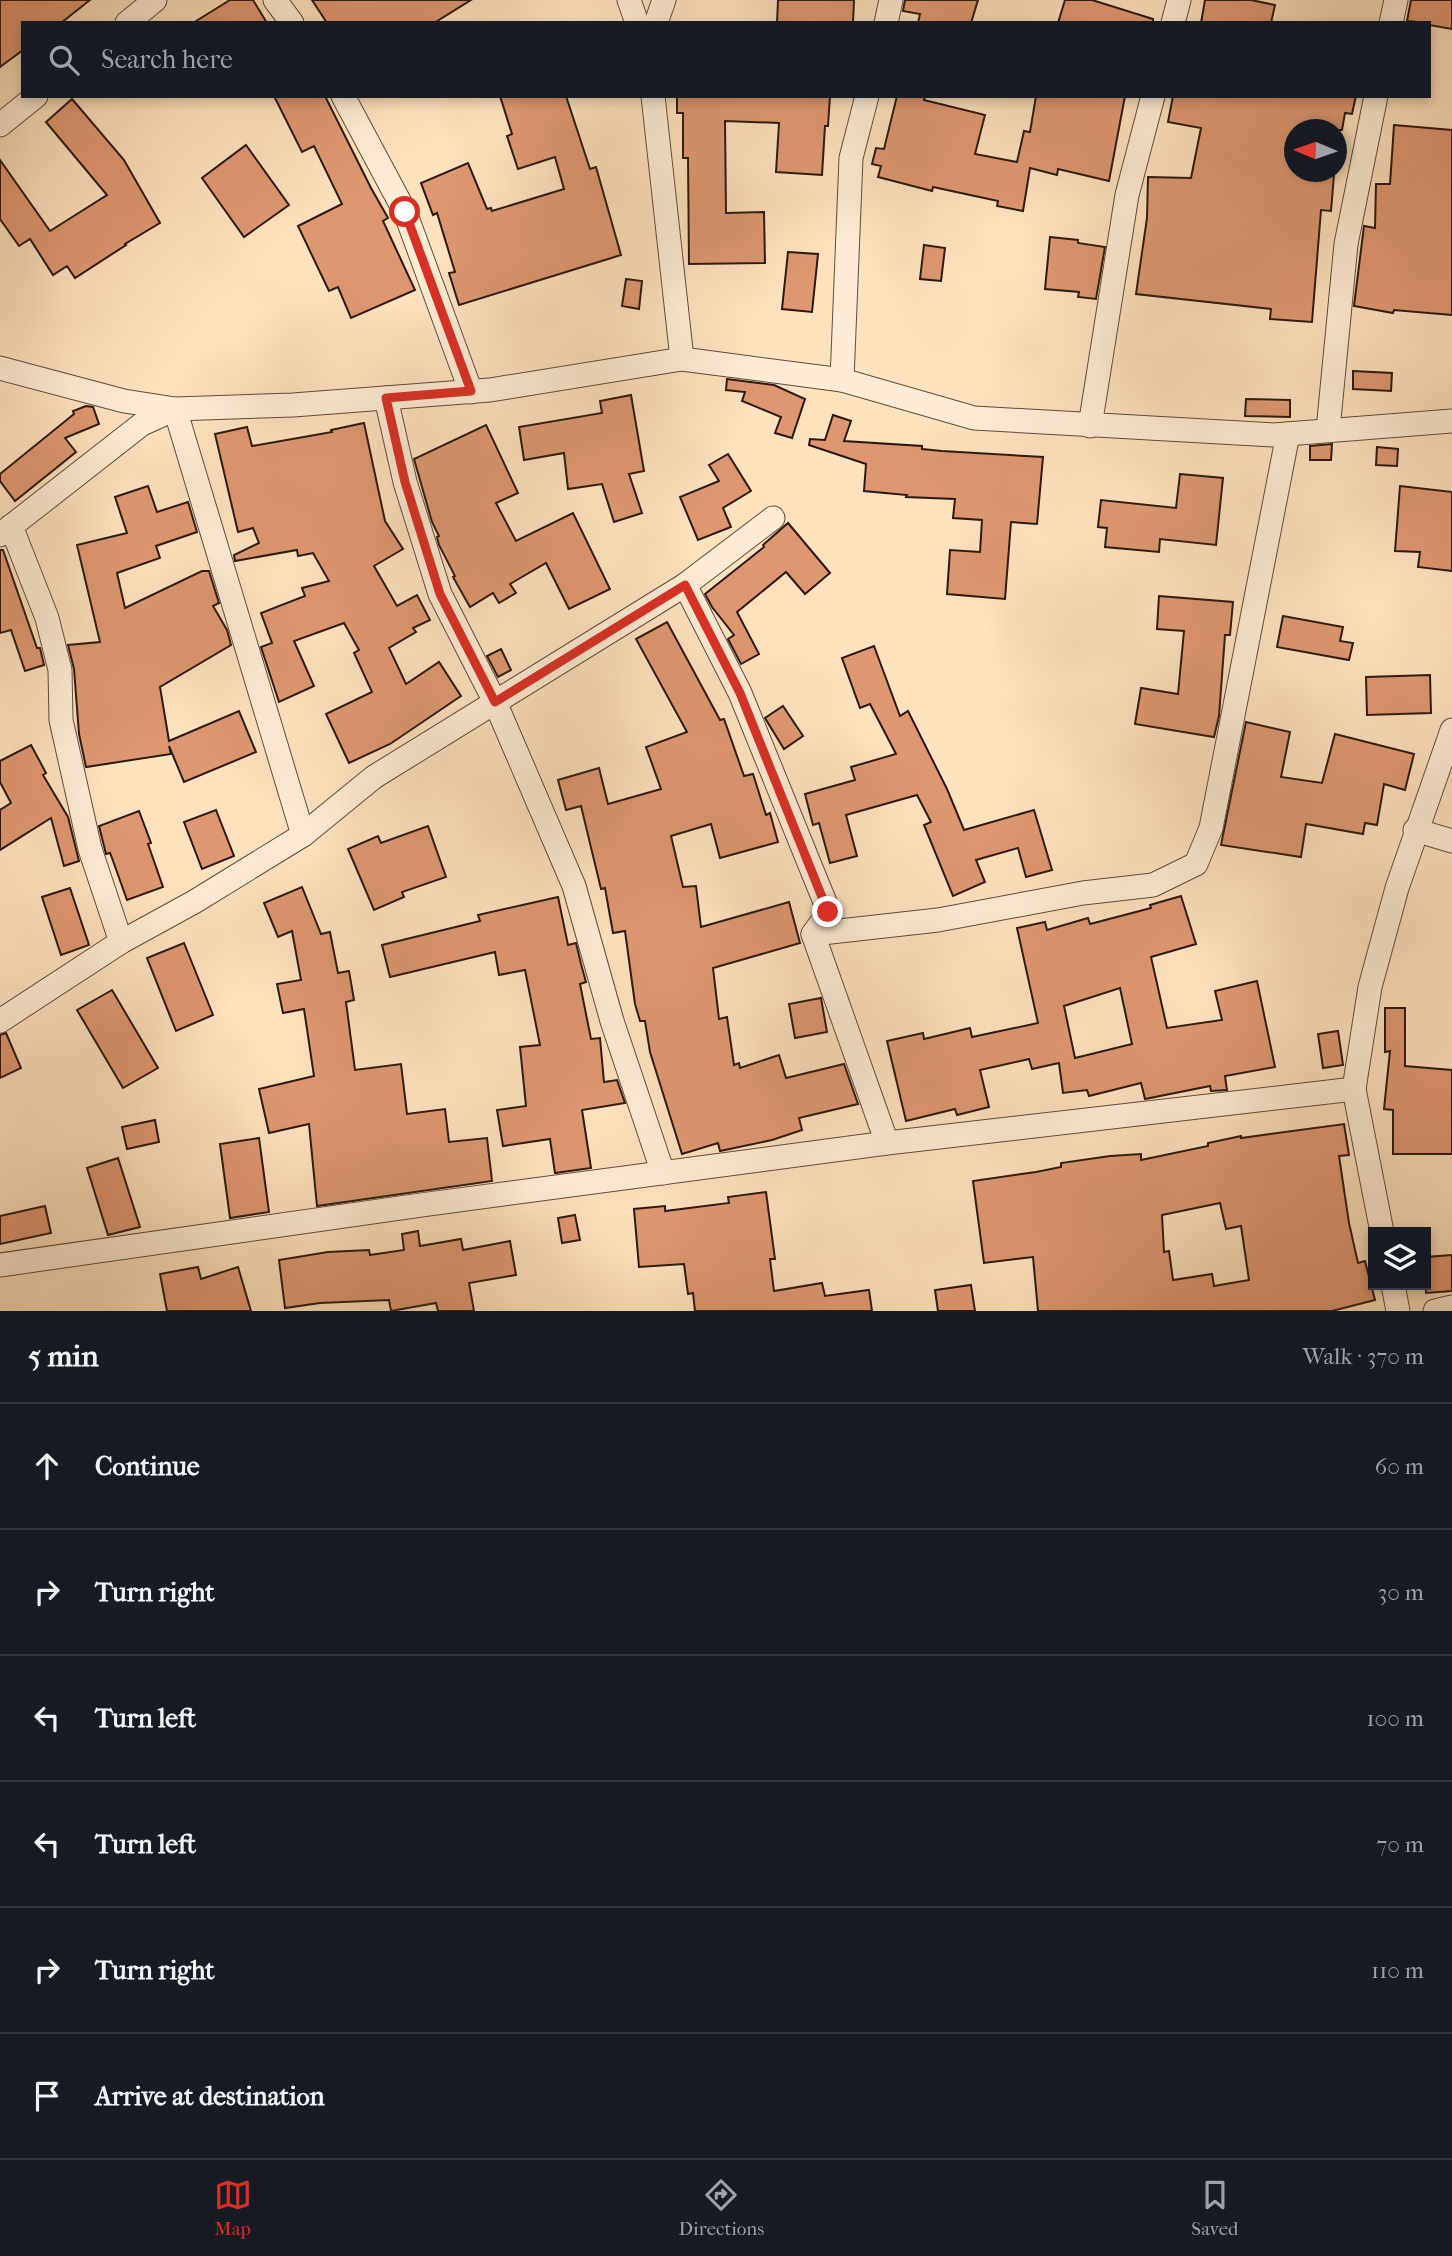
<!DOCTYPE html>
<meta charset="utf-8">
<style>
body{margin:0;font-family:"IM FELL French Canon",serif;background:#20242c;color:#f1f3f6}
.controls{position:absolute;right:21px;bottom:21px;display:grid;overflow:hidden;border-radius:0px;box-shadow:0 4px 10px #0003}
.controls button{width:63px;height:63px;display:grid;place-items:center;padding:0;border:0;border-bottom:2px solid #363941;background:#171b24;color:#f1f3f6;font:35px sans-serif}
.compass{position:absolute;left:1284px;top:119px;width:63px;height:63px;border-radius:50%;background:#171b24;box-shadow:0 4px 10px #0003;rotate:272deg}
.stop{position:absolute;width:21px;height:21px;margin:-16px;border:5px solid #d93025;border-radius:50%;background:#fff}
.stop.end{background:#d93025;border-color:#fff;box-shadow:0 2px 7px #0008}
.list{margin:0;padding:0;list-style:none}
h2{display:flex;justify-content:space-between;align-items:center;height:91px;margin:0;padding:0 28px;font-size:30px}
h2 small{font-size:23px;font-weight:400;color:#9ea1a6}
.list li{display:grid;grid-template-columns:46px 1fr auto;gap:21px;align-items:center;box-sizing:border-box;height:126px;padding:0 28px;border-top:2px solid #363941}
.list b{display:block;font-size:26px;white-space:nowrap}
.list em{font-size:23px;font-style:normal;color:#9ea1a6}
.icon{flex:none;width:38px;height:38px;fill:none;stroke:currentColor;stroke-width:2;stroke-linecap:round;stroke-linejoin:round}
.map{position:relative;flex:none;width:1452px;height:1311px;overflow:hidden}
.search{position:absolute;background:#171b24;box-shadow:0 4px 10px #0003;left:21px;right:21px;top:21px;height:77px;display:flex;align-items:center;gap:18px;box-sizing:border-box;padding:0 24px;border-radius:0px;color:#9ea1a6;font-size:26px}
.sheet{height:847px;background:#171b24}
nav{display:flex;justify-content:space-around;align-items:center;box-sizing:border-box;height:98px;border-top:2px solid #363941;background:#171b24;font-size:19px;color:#9ea1a6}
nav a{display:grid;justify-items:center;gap:4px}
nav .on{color:#d93025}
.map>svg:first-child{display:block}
.building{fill:#de9771;stroke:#2b1911;stroke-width:2;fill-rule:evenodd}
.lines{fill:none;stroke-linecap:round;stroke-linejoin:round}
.minor-casing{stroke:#604b3c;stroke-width:25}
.minor{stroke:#feecd5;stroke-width:23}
.route{stroke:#d93025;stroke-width:9}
</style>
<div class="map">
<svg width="1452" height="1311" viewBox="0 0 1452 1311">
<rect width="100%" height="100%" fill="#fde2be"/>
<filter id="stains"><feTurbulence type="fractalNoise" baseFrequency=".00286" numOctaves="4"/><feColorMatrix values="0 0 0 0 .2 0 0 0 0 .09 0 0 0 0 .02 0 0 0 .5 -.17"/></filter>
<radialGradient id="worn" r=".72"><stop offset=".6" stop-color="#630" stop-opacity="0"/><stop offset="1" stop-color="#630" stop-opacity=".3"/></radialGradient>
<g class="building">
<polygon points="0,0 90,0 61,23 23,23 23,50 0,67"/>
<polygon points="230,0 253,0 267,23 193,23"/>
<polygon points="312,0 471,0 434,23 327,23"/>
<polygon points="778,0 854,0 853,23 777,23"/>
<polygon points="905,0 978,0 971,23 918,23 920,14 903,11"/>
<polygon points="1065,0 1092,0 1153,19 1153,23 1058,23"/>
<polygon points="1205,0 1251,0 1275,5 1271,23 1201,23"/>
<polygon points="1411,0 1452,0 1452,29 1429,25 1429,23 1407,21"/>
<polygon points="274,96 325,96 371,188 388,218 383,221 415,290 351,318 338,287 329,291 298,226 342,204 314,146 302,152"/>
<polygon points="500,96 566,96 590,169 596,167 621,255 459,305 449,273 455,272 437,213 433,215 421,183 468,163 487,209 491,208 492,211 564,189 555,157 518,169 507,136 512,134"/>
<polygon points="677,96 830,96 828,126 825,126 822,175 776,172 779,123 725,121 726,213 764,212 765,263 689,264 688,158 683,158 683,113 677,113"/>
<polygon points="897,96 925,96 924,100 985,115 975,154 1017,162 1024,131 1030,132 1036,96 1125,96 1109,181 1058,169 1057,175 1030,168 1023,211 997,206 998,201 933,187 932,191 878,177 881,166 872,164 876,148 884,149"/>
<polygon points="1173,96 1356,96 1352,114 1345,113 1342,130 1294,130 1294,172 1334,175 1331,211 1321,210 1312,322 1270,319 1271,309 1136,294 1147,218 1148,177 1191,178 1201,128 1168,122"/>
<polygon points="72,99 124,160 160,223 125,244 126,245 75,278 67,266 53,275 30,239 19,246 0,219 0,160 50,231 107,195 46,122"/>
<polygon points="1394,125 1452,130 1452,315 1394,310 1393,313 1354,306 1364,226 1375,228 1376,184 1390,184"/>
<polygon points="246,145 289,205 244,237 202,178"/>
<polygon points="1050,237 1078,240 1078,243 1105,247 1096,299 1078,297 1079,292 1045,289"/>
<polygon points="924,245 945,248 941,281 920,279"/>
<polygon points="788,252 818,254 812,312 782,309"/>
<polygon points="626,279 642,281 639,309 622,306"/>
<polygon points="1353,371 1392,373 1391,391 1353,389"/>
<polygon points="727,379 774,385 805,399 792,438 775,433 781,417 742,401 745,392 726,390"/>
<polygon points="631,395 644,471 629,474 642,513 614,522 602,484 568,489 564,453 524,460 519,427 602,413 600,401"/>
<polygon points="1246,399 1290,400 1290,417 1245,416"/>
<polygon points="86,406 93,407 99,424 65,438 76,452 15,501 0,481 0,474 74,414 73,411"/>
<polygon points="833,415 851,421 844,441 922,446 922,449 942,451 1043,457 1037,524 1011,522 1005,599 947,594 950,550 980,552 982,520 953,518 955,499 906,497 907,495 864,491 866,464 809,445 810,439 825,440"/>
<polygon points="364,423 385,521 403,549 374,566 397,606 417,595 430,620 413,628 416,632 389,648 406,684 439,662 461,696 390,744 349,763 326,714 372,692 354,653 359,650 344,623 294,641 314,686 279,702 261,647 272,643 261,613 305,596 302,588 329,581 313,553 298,556 297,550 235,561 234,555 259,543 253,528 238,532 215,434 247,427 252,446 332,432 331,430"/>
<polygon points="486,425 518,493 496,503 516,541 573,513 610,589 569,609 546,563 510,584 516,593 499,603 493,593 470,607 453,577 455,576 439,545 437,537 439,536 432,522 414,459"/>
<polygon points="1332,444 1331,460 1310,460 1310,446"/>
<polygon points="1377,447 1398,449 1397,466 1376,465"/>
<polygon points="728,454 751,491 723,508 731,527 698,540 680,497 719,481 709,465"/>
<polygon points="1180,474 1223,478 1216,545 1160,539 1159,552 1105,547 1107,528 1098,527 1101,500 1176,508"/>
<polygon points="148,486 157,512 188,502 197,532 156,546 160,558 117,573 125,608 202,571 209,571 219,603 213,606 227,630 231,645 160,687 169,741 239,711 256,752 184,782 169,746 171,754 86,767 79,734 74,669 68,645 100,642 77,545 127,533 115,497"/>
<polygon points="1400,486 1452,492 1452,571 1418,567 1420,552 1395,551"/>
<polygon points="788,523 830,573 805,594 786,572 737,612 759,654 741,664 728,639 734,635 712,607 705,594 764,547 763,545"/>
<polygon points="0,550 3,550 37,648 40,648 44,665 25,671 11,630 0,633"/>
<polygon points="1159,596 1233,602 1230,635 1225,635 1219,716 1214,737 1135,724 1141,688 1178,694 1184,631 1157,629"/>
<polygon points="1283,616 1343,627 1340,641 1353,643 1349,660 1277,647"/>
<polygon points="667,622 720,720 724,719 744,776 753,774 766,815 770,813 778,842 720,858 711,824 671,836 683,887 696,886 701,927 789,902 800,943 713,968 719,1019 727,1017 734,1065 739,1063 740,1068 779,1055 786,1078 844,1064 858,1104 799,1118 802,1130 772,1140 720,1151 718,1143 682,1154 650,1052 645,1021 640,1021 635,1004 625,931 613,933 605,888 601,889 581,806 566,810 558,780 599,768 608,804 661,789 646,747 687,732 636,639"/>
<polygon points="874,646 900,716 908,711 947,789 964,830 1034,810 1052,870 1026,877 1018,848 976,860 985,882 953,896 924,825 931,822 917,795 846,815 857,856 830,863 819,823 813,825 805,794 855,780 851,767 896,754 870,704 860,708 842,658"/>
<polygon points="501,649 511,670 498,677 487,656"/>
<polygon points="1430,675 1431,713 1367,715 1366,677"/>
<polygon points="783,706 803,736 784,749 765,718"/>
<polygon points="1246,722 1290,732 1281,777 1322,783 1335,734 1414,754 1405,790 1384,784 1377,825 1365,823 1363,834 1306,824 1301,857 1221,845"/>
<polygon points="31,745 46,773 43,775 68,817 79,861 64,866 51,818 0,850 0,810 11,803 0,782 0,761"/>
<polygon points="216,810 234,856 202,869 184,822"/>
<polygon points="139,811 151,843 148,844 163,887 127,900 112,858 110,853 106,854 99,826"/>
<polygon points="428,826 446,877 402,892 404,897 374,910 348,849 378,836 381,843"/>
<polygon points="302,887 321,934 330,932 338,973 349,971 354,1000 346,1002 355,1070 401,1064 407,1114 445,1109 449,1142 487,1138 492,1181 317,1206 309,1124 269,1133 259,1089 314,1076 304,1009 283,1013 277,984 301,980 292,931 278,937 264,903"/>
<polygon points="70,888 89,945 61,955 42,897"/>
<path d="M1181,896L1196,944L1151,957L1167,1028L1222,1020L1215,991L1257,981L1275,1067L1225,1076L1227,1090L1211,1091L1210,1086L1145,1099L1141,1083L1089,1096L1087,1090L1063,1093L1059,1063L1032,1069L1029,1059L980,1070L989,1107L957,1115L955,1109L906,1121L887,1041L923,1033L924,1039L970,1028L972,1037L1038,1023L1017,928L1045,922L1047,930L1088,918L1090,924L1151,908L1150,905ZM1120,988L1132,1044L1075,1058L1064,1006Z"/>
<polygon points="558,897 568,945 576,943 581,964 586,982 580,984 591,1039 600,1038 604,1082 617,1080 625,1103 582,1110 591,1168 555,1173 550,1139 503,1146 497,1110 526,1106 520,1047 540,1045 525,970 499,975 495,952 390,977 382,945 480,921 478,915"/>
<polygon points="184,943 213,1015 176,1031 147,958"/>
<polygon points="112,990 158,1068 123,1088 77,1010"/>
<polygon points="821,998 827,1032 795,1038 789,1004"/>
<polygon points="1385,1008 1405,1008 1405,1066 1452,1070 1452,1154 1393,1154 1393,1110 1384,1109 1390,1051 1385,1052"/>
<polygon points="1338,1031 1343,1065 1323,1068 1318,1034"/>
<polygon points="6,1033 21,1068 0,1078 0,1035"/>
<polygon points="155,1120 159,1142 127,1149 122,1127"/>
<path d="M1344,1124L1349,1155L1339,1156L1349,1223L1358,1263L1365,1261L1375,1300L1332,1311H1038L1033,1257L984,1263L973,1181L1036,1172L1061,1167V1163L1110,1156L1141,1154V1160L1208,1146V1143L1241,1136V1138ZM1220,1203L1226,1229L1241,1226L1249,1280L1214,1286L1212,1274L1173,1280L1169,1251L1164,1252L1162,1215Z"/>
<polygon points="259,1138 269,1212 230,1218 220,1144"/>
<polygon points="118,1158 140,1227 108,1235 87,1168"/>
<polygon points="766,1192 775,1259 770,1259 774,1291 822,1283 825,1296 869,1290 872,1311 695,1311 693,1293 688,1294 684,1264 639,1267 634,1209 665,1206 665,1211 729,1203 728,1197"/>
<polygon points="45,1206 51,1233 0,1244 0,1216"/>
<polygon points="575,1215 580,1240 562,1243 558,1218"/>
<polygon points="418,1231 420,1246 461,1239 463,1250 510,1241 516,1275 469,1283 474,1311 438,1311 436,1303 391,1311 389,1300 320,1303 285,1308 279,1260 328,1252 369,1250 370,1255 404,1250 402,1234"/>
<polygon points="1452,1255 1452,1291 1426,1293 1426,1257"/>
<polygon points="198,1267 201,1279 238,1267 251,1311 167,1311 160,1274"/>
<polygon points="971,1285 975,1311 938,1311 935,1290"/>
</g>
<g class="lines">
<defs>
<g id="minor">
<polyline points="275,0 292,23"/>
<polyline points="629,0 637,23"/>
<polyline points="127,23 155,0"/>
<polyline points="656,23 664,0"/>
<polyline points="886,23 891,0"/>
<polyline points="1173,23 1179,0"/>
<polyline points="1391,23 1396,0"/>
<polyline points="343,96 405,212 471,392"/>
<polyline points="653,96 682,359"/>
<polyline points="0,125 36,96"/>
<polyline points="0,368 124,401 175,409 293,405 490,390 682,359 842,380 974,418 1274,435 1452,421"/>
<polyline points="842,380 851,158 867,96"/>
<polyline points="386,398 405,482 440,594 495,702 574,886 612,1021 663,1173"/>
<polyline points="1090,426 1127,195 1153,96"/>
<polyline points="1328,430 1346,244 1376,96"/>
<polyline points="11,526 47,618 60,670 61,720 90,849 121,942"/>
<polyline points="0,535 142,424 175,409 303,835"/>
<polyline points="685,585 740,693 829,912 813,934 887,1143"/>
<polyline points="1415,830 1452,841"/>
<polyline points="813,934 938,920 1083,893 1153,885 1196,864 1211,828 1288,434"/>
<polyline points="0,1021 121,942 194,902 303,835 374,777 685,585 773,518"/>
<polyline points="1382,1232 1354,1089 1370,987 1397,888 1452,730"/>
<polyline points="0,1265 421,1205 887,1143 1354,1089"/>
<polyline points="1393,1285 1398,1311"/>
<polyline points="1435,1311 1452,1307"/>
</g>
</defs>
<use href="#minor" class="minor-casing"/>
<use href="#minor" class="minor"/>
</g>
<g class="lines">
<polyline class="route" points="405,212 471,391 386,398 405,482 440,594 495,702 685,585 740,693 828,912"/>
</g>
<rect width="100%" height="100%" filter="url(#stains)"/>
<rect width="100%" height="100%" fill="url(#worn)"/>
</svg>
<div class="controls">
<button><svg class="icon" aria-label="layers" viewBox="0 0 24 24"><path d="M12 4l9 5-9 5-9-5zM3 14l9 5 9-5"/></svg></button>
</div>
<svg class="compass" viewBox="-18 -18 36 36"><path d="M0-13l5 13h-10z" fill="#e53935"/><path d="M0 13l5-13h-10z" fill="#9ea1a6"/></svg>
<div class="stop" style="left:405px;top:212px"></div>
<div class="stop end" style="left:828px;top:912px"></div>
<div class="search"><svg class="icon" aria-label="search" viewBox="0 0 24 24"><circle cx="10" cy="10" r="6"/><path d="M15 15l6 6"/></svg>Search here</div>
</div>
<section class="sheet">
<h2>5 min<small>Walk · 370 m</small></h2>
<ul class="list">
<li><svg class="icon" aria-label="ahead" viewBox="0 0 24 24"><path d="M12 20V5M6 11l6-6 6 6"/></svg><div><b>Continue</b></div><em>60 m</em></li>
<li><svg class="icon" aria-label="right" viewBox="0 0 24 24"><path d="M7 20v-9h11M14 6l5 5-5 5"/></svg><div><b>Turn right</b></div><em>30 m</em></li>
<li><svg class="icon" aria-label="left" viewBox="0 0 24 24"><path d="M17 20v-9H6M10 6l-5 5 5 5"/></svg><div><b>Turn left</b></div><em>100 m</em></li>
<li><svg class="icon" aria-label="left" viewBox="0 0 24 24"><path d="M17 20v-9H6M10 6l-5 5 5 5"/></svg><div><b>Turn left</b></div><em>70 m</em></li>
<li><svg class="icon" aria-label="right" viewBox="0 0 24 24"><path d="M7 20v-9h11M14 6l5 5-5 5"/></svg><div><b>Turn right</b></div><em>110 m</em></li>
<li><svg class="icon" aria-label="arrive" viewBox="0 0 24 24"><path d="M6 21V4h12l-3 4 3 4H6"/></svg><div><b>Arrive at destination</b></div></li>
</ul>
</section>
<nav>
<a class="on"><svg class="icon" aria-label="map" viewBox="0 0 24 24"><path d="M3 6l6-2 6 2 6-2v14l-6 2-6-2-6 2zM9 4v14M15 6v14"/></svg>Map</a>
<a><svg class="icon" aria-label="directions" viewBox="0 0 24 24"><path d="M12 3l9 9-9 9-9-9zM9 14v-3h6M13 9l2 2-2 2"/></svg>Directions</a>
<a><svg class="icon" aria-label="saved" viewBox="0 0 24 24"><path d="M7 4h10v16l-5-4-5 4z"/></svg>Saved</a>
</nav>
